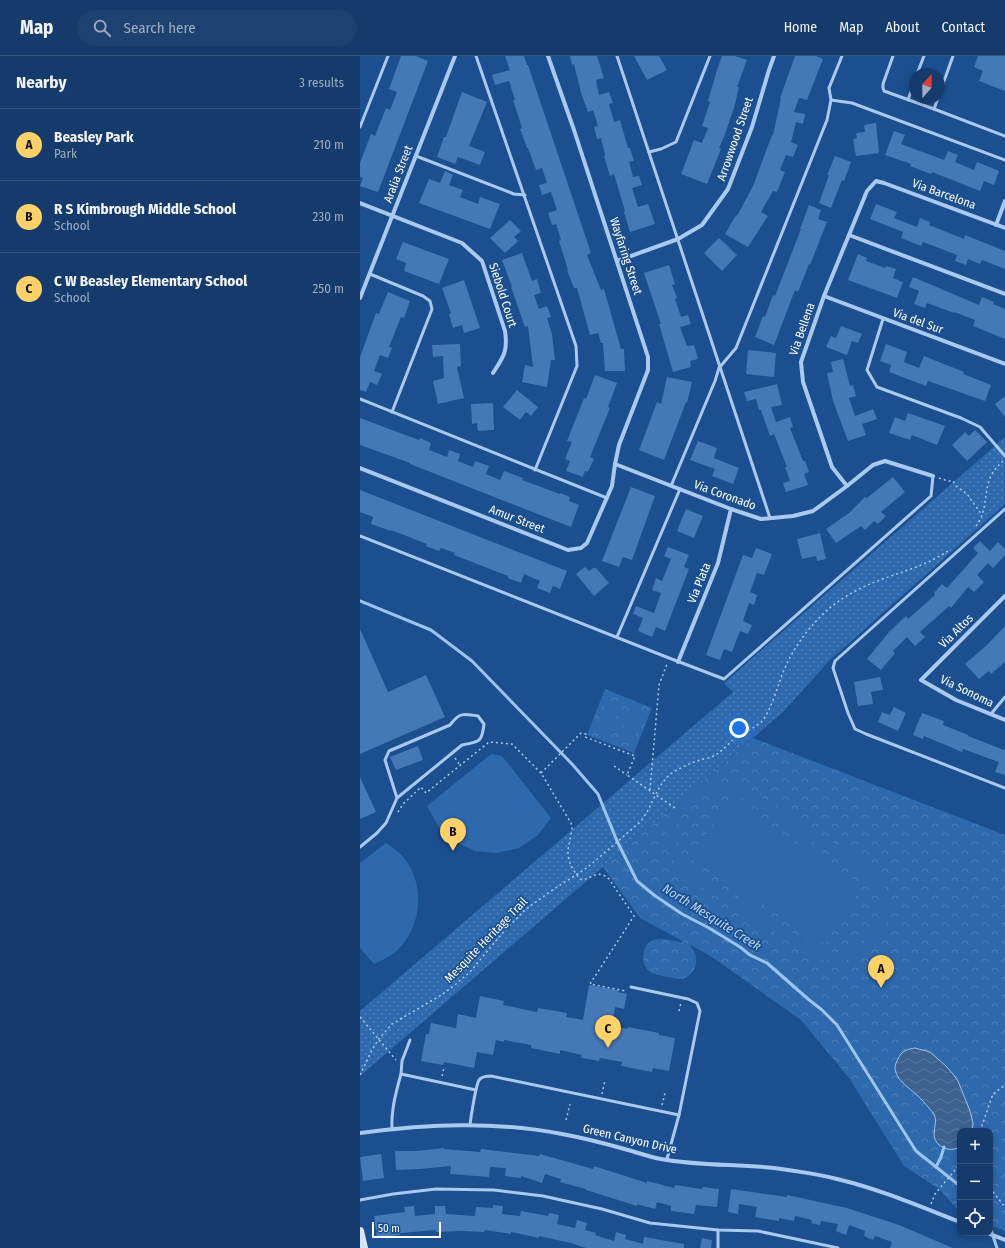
<!DOCTYPE html>
<meta charset="utf-8">
<style>
body{margin:0;font-family:"Fira Sans Condensed",sans-serif;background:#1d4271;color:#f1f3f6}
.controls{position:absolute;right:12px;bottom:12px;display:grid;overflow:hidden;border-radius:8px;box-shadow:0 2px 6px #0003}
.controls button{width:36px;height:36px;display:grid;place-items:center;padding:0;border:0;border-bottom:1px solid #33557e;background:#143b6b;color:#f1f3f6;font:20px sans-serif}
.compass{position:absolute;left:549px;top:12px;width:36px;height:36px;border-radius:50%;background:#143b6b;box-shadow:0 2px 6px #0003;rotate:21deg}
.scale{position:absolute;left:12px;bottom:10px;width:69px;box-sizing:border-box;padding-left:4px;border:2px solid #fff;border-top:0;font-size:11px;line-height:14px;white-space:nowrap;color:#fff;-webkit-text-stroke:3px #1b4f8f;paint-order:stroke}
.you{position:absolute;left:379px;top:672px;width:14px;height:14px;margin:-10px;border:3px solid #fff;border-radius:50%;background:#1a73e8;box-shadow:0 0 0 6px #1a73e833}
.badge{display:grid;place-items:center;width:26px;height:26px;border-radius:50%;background:#ffd166;color:#111;font-size:13px;font-weight:700}
.pin{position:absolute;translate:-50% -33px;filter:drop-shadow(0 1px 2px #0008)}
.pin::after{content:'';position:absolute;top:21px;width:14px;height:12px;background:inherit;clip-path:polygon(0 0,100% 0,50% 100%)}
.list{margin:0;padding:0;list-style:none}
h2{display:flex;justify-content:space-between;align-items:center;height:52px;margin:0;padding:0 16px;font-size:17px}
h2 small{font-size:13px;font-weight:400;color:#9dadc1}
.list li{display:grid;grid-template-columns:26px 1fr auto;gap:12px;align-items:center;box-sizing:border-box;height:72px;padding:0 16px;border-top:1px solid #33557e}
.list b{display:block;font-size:15px;white-space:nowrap}
.list p{margin:0;font-size:13px;white-space:nowrap;color:#9dadc1}
.list em{font-size:13px;font-style:normal;color:#9dadc1}
.icon{flex:none;width:22px;height:22px;fill:none;stroke:currentColor;stroke-width:2;stroke-linecap:round;stroke-linejoin:round}
.map{position:relative;flex:none;width:645px;height:1192px;overflow:hidden}
header{display:flex;align-items:center;gap:24px;box-sizing:border-box;height:56px;padding:0 20px;background:#143b6b;border-bottom:1px solid #33557e}
header strong{font-size:19px}
nav{display:flex;gap:22px;margin-inline-start:auto;font-size:14px}
.search{width:280px;height:36px;background:#1d4271;display:flex;align-items:center;gap:10px;box-sizing:border-box;padding:0 14px;border-radius:22px;color:#9dadc1;font-size:15px}
main{display:flex}
aside{flex:1;background:#143b6b}
.map>svg:first-child{display:block}
.grass{fill:url(#grass-dots)}
.park{fill:url(#park-crowns)}
.pitch{fill:#2e69ad;fill-rule:evenodd}
.water{fill:url(#water-waves);stroke:#9cc4f0}
.lines{fill:none;stroke-linecap:round;stroke-linejoin:round}
.stream{stroke:#9cc4f0;stroke-width:3}
.building{fill:#4478b7}
.path{stroke:#a9c9ee;stroke-width:1.5;stroke-dasharray:2 3;stroke-linecap:butt}
.lane{stroke:#a9c9ee;stroke-width:3}
.street{stroke:#a9c9ee;stroke-width:4}
.secondary{stroke:#d6e6fa;stroke-width:8}
.labels{text-anchor:middle;dominant-baseline:central;stroke-width:3.5;stroke-linejoin:round;paint-order:stroke}
.street-label{font-size:12px;fill:#fff;stroke:#1b4f8f}
.water-label{font-size:13px;font-style:italic;fill:#b5d3f5;stroke:#1b4f8f}
</style>
<header>
<strong>Map</strong>
<div class="search"><svg class="icon" aria-label="search" viewBox="0 0 24 24"><circle cx="10" cy="10" r="6"/><path d="M15 15l6 6"/></svg>Search here</div>
<nav><a>Home</a><a>Map</a><a>About</a><a>Contact</a></nav>
</header>
<main>
<aside>
<h2>Nearby<small>3 results</small></h2>
<ul class="list">
<li><span class="badge">A</span><div><b>Beasley Park</b><p>Park</p></div><em>210 m</em></li>
<li><span class="badge">B</span><div><b>R S Kimbrough Middle School</b><p>School</p></div><em>230 m</em></li>
<li><span class="badge">C</span><div><b>C W Beasley Elementary School</b><p>School</p></div><em>250 m</em></li>
</ul>
</aside>
<div class="map">
<svg width="645" height="1192" viewBox="0 0 645 1192">
<defs>
<pattern id="grass-dots" width="8" height="8" patternUnits="userSpaceOnUse"><rect width="8" height="8" fill="#2e69ad"/><path d="M2 2h.1M6 6h.1" fill="none" stroke="#4d80b9" stroke-width="1.8" stroke-linecap="round"/></pattern>
<pattern id="park-crowns" width="20" height="18" patternUnits="userSpaceOnUse"><rect width="20" height="18" fill="#2e69ad"/><path d="M2 6a3 3 0 1 1 6 0M12 15a3 3 0 1 1 6 0" fill="none" stroke="#4d80b9"/></pattern>
<pattern id="water-waves" width="16" height="10" patternUnits="userSpaceOnUse"><rect width="16" height="10" fill="#3c6290"/><path d="M0 5q4-4 8 0t8 0" fill="none" stroke="#597aa1"/></pattern>
</defs>
<rect width="100%" height="100%" fill="#1b4f8f"/>
<polygon class="grass" points="645,381 645,448 469,605 423,656 0,1020 0,955 373,636 364,627"/>
<g class="park">
<polygon points="245,633 292,652 274,697 227,679"/>
<path d="M393,682L645,779V1175L630,1169V1075H600V1156L579,1133L544,1110L489,1022L441,964L352,901L329,888C331,891 335,896 336,901C338,911 330,923 319,923C315,923 310,921 307,921C303,920 298,919 294,918C285,915 281,904 284,895C290,875 310,886 324,886L280,862L243,811Z"/>
</g>
<g class="pitch">
<polygon points="247,643 261,649 249,679 235,674"/>
<polygon points="271,653 284,658 272,689 259,683"/>
<polygon points="131,698 142,700 191,762 178,779 159,792 137,797 115,795 94,785 78,770 67,750"/>
<path d="M365,726L388,733L509,809C514,815 521,821 524,828C539,858 521,897 487,904C475,907 463,904 452,900L330,824C323,817 314,810 311,800C301,771 314,740 343,729C350,727 358,727 365,726ZM363,736L382,742L504,817C508,822 514,828 517,834C527,859 511,891 484,896C474,897 466,895 457,892L335,816C326,808 318,798 316,785C314,765 327,743 347,737C352,736 358,736 363,736Z"/>
<polygon points="369,744 502,829 465,888 331,803"/>
<path d="M26,787C32,791 38,795 43,801C67,829 62,875 33,898C27,902 20,905 14,908L0,892V807Z"/>
</g>
<path class="water" d="M555,992L570,996L586,1010L593,1018L598,1025L610,1055L613,1067L612,1075H600V1091C592,1095 585,1094 578,1088C569,1079 579,1067 574,1058C570,1053 564,1046 560,1042C552,1033 535,1025 535,1011C535,1009 537,1005 538,1003C541,995 548,993 555,992Z"/>
<g class="lines">
<g class="stream">
<polyline points="0,545 71,574 112,605 212,708 238,738 257,785 277,825 294,839 322,858 349,872 380,891 390,899 407,907 448,943 462,954 477,969 556,1095 600,1130"/>
<polyline points="576,1111 581,1101 584,1091"/>
<polyline points="630,1171 637,1192"/>
</g>
</g>
<g class="building">
<polygon points="41,0 56,0 68,5 18,136 0,130 3,122 0,121 0,107 11,78 15,80 26,52 30,54 37,36 29,33"/>
<polygon points="145,0 164,0 167,9 168,9 231,197 227,199 241,234 244,233 261,293 264,293 265,315 245,315 243,287 241,287 238,277 230,279 217,232 214,232 207,214 208,214 199,185 201,184 196,168 192,169 188,157 197,154 191,136 182,139 179,129 187,127 182,112 176,114 168,92 167,92 160,73 162,72 153,44 155,44 149,25 135,29 132,19 150,14"/>
<polygon points="210,0 237,0 244,22 236,24 239,39 249,36 253,47 249,48 254,66 260,64 268,92 270,92 274,105 269,106 273,121 279,120 282,129 272,132 278,151 288,148 295,168 270,176 264,156 265,155 254,118 250,120 244,100 245,99 241,82 237,83 234,71 238,70 233,54 228,56 221,37 214,8 212,9"/>
<polygon points="274,0 299,0 307,14 287,24"/>
<polygon points="362,0 375,0 387,4 377,31 379,31 374,52 365,78 359,92 361,93 347,128 321,118 334,84 342,87 348,72 342,70 350,46 348,45 357,14"/>
<polygon points="435,0 456,0 463,3 447,44 439,42 434,56 445,58 443,68 436,66 431,86 438,89 433,101 426,99 420,114 425,116 417,136 413,135 401,156 408,160 388,191 365,178 376,159 377,160 393,130 412,79 413,79 421,42 420,42"/>
<polygon points="618,0 645,0 645,35 619,25 623,15 614,11"/>
<polygon points="102,36 127,46 109,90 125,96 120,109 98,101 95,108 77,101 84,81 86,81"/>
<polygon points="516,67 519,97 496,100 493,83 497,82 496,77 505,76 504,69"/>
<polygon points="534,75 545,79 541,88 584,104 588,95 598,99 595,106 614,114 617,106 639,115 634,129 624,125 620,135 572,116 571,118 550,110 551,108 525,99"/>
<polygon points="475,100 491,106 484,125 482,124 471,152 459,147 469,119 467,119"/>
<polygon points="85,115 93,119 89,129 103,134 100,141 118,148 120,141 140,148 130,173 59,147 69,123 80,127"/>
<polygon points="516,148 537,156 534,162 557,171 560,162 570,166 569,169 604,183 605,179 645,195 645,213 622,204 620,208 608,203 606,209 595,205 597,199 563,186 561,190 541,182 543,176 510,163"/>
<polygon points="449,149 461,154 458,163 467,166 450,209 449,208 438,236 435,234 414,289 395,281 403,260 405,261 413,239 415,240 441,173 440,173"/>
<polygon points="150,164 161,175 154,181 158,185 145,197 130,182"/>
<polygon points="359,182 377,199 362,215 344,197"/>
<polygon points="43,186 89,203 79,228 44,215 46,207 36,203"/>
<polygon points="162,197 172,225 177,223 181,237 174,239 179,253 187,250 191,261 187,262 192,278 195,304 191,304 187,331 162,326 165,309 173,311 168,270 165,271 151,231 152,231 142,204"/>
<polygon points="498,198 507,202 506,205 525,212 526,210 536,213 533,222 543,226 537,242 488,224"/>
<polygon points="309,209 315,228 312,229 317,242 315,243 321,261 328,259 331,268 320,271 327,290 334,289 338,303 330,305 331,311 313,316 299,268 301,268 284,217"/>
<polygon points="553,221 619,249 622,241 634,246 633,248 645,253 645,283 613,270 615,264 594,256 594,257 567,247 565,252 554,248 559,235 549,231"/>
<polygon points="104,224 120,272 104,277 102,269 93,272 89,258 91,257 82,232"/>
<polygon points="28,236 50,245 44,262 41,261 29,291 32,292 28,302 20,299 14,315 22,318 17,329 10,326 6,336 0,334 0,301 16,257 19,258"/>
<polygon points="481,270 502,278 498,287 492,285 487,299 466,291 471,280 476,282"/>
<polygon points="100,288 101,310 97,311 104,342 78,348 73,325 84,322 83,300 73,301 72,289"/>
<polygon points="526,288 547,296 544,306 559,312 564,300 604,316 603,318 631,329 625,345 568,325 566,330 529,316 531,309 520,305"/>
<polygon points="388,294 416,297 414,321 386,318"/>
<polygon points="483,303 490,330 493,329 496,340 489,342 495,360 513,353 517,363 502,368 506,379 488,385 473,345 467,317 473,316 471,306"/>
<polygon points="235,319 257,327 248,351 250,352 230,401 234,403 228,416 225,415 223,421 206,415 210,405 205,403 212,386 207,385 224,342 226,343"/>
<polygon points="307,321 332,326 327,347 326,346 304,404 279,394 297,346 301,348"/>
<polygon points="417,328 422,349 411,351 416,366 430,361 433,371 430,372 443,405 445,405 449,416 444,418 448,429 426,436 423,427 430,425 425,411 427,411 414,378 410,380 401,354 399,354 396,343 387,345 384,336"/>
<polygon points="157,334 178,351 171,360 166,356 160,364 143,351"/>
<polygon points="645,340 645,361 635,348"/>
<polygon points="133,347 134,374 118,375 117,367 112,368 111,348"/>
<polygon points="548,357 585,370 577,389 552,379 550,384 529,377 535,361 545,365"/>
<polygon points="0,362 59,384 60,382 71,387 69,394 87,401 89,394 100,398 98,405 113,411 115,405 129,410 126,418 140,424 144,415 163,422 162,424 200,438 200,437 210,441 209,445 219,449 211,471 50,408 50,407 0,389"/>
<polygon points="615,374 627,386 607,405 592,389 605,376 609,380"/>
<polygon points="338,385 357,392 354,402 379,412 373,428 352,420 355,413 330,404"/>
<polygon points="533,421 545,436 521,456 526,460 518,468 514,465 505,474 501,470 476,487 466,473 489,457 505,441 507,442"/>
<polygon points="271,431 295,440 272,504 263,501 259,511 242,505"/>
<polygon points="0,434 207,515 200,533 193,530 190,537 177,532 180,525 164,518 161,527 148,522 148,520 94,499 95,497 81,492 79,495 66,490 67,488 31,474 31,475 11,468 13,461 0,456"/>
<polygon points="326,453 343,460 334,482 317,475"/>
<polygon points="460,477 466,503 457,505 456,500 442,503 437,483"/>
<polygon points="620,485 630,495 638,486 645,493 645,499 633,512 628,507 617,519 624,526 614,536 608,531 591,552 589,550 560,576 565,581 555,590 547,581 533,595 535,597 521,614 507,603 529,576 546,560 548,563 575,539 574,537 582,528 587,532 618,497 613,492"/>
<polygon points="308,491 329,499 324,511 329,513 305,575 296,571 292,581 278,575 283,562 273,558 276,550 294,557 301,537 292,534 296,522 302,525 311,503 304,500"/>
<polygon points="396,492 412,498 404,519 397,517 390,536 397,539 394,549 389,547 383,565 392,569 388,578 380,575 372,596 364,593 360,604 346,599 383,499 392,502"/>
<polygon points="225,511 229,515 233,512 236,512 249,527 234,540 216,518"/>
<polygon points="645,570 645,606 631,618 629,615 619,623 605,608 627,589"/>
<polygon points="0,573 28,636 66,619 85,661 0,698"/>
<polygon points="520,621 523,634 511,636 513,648 498,650 494,626"/>
<polygon points="534,651 546,657 538,675 518,666 522,656 530,659"/>
<polygon points="562,657 584,665 583,669 608,679 608,680 644,694 645,692 645,719 635,716 639,706 603,693 602,696 564,680 563,683 553,679"/>
<polygon points="58,690 63,704 36,714 30,701"/>
<polygon points="0,721 16,756 0,763"/>
<polygon points="229,929 258,934 258,936 267,938 264,953 255,951 252,970 268,973 268,971 299,977 299,979 315,982 309,1015 293,1012 292,1016 261,1010 262,1006 240,1002 239,1005 221,1002 222,999 200,994 200,998 171,992 171,989 144,984 144,986 136,984 133,999 117,996 114,1012 84,1006 83,1009 61,1005 66,978 69,978 71,967 96,972 98,958 116,962 120,940 144,945 143,949 177,956 178,952 207,957 206,961 223,964"/>
<polygon points="84,1092 84,1093 120,1096 121,1093 179,1100 180,1098 233,1113 234,1110 287,1127 287,1125 314,1132 315,1129 342,1133 343,1131 359,1133 357,1151 336,1149 334,1158 311,1155 311,1150 297,1146 295,1153 277,1148 277,1150 226,1134 226,1133 200,1126 201,1123 185,1118 182,1127 161,1120 161,1122 145,1120 146,1112 130,1111 129,1121 90,1118 91,1110 60,1113 36,1114 35,1095 57,1095"/>
<polygon points="21,1098 24,1122 3,1125 0,1101"/>
<polygon points="371,1133 427,1141 427,1139 487,1152 539,1169 593,1192 530,1192 532,1186 515,1180 513,1184 504,1180 505,1175 489,1169 486,1179 476,1175 478,1168 461,1165 460,1169 451,1167 452,1164 435,1160 434,1165 419,1162 419,1165 395,1161 397,1151 379,1148 378,1158 368,1156"/>
<polygon points="133,1149 143,1150 142,1158 160,1160 161,1155 188,1160 189,1157 199,1159 197,1168 215,1172 217,1164 227,1167 225,1174 236,1177 235,1179 254,1185 256,1176 266,1179 265,1183 283,1188 284,1181 324,1188 324,1192 226,1192 211,1187 179,1180 179,1182 151,1176 151,1178 125,1174 124,1176 102,1175 76,1176 76,1174 40,1177 40,1179 17,1182 14,1160 45,1156 44,1151 54,1150 55,1160 75,1158 75,1150 85,1150 86,1158 115,1160 116,1151 133,1152"/>
<polygon points="342,1182 352,1184 351,1192 340,1192"/>
</g>
<g class="lines">
<g class="path">
<polyline points="579,422 588,425 593,425 596,430 607,438 622,459"/>
<path d="M616,470C627,456 624,440 629,425C631,417 637,411 643,405"/>
<polyline points="95,702 100,709"/>
<polyline points="254,710 267,719"/>
<polyline points="181,717 221,677 226,678 225,681 275,700 267,719 315,752"/>
<polyline points="290,734 299,629 307,608"/>
<path d="M38,756L43,748L61,731L66,737L129,686L152,688L181,717L211,767L212,772C210,791 203,796 214,815C217,818 218,822 222,824C233,822 238,813 249,823L274,860L230,928L266,935"/>
<polyline points="319,955 321,947"/>
<polyline points="0,961 36,1004"/>
<path d="M0,1019L12,994L18,984L32,968L83,938L96,928L110,916L145,874L165,854L191,835L228,811L279,767C293,752 295,730 312,717C320,712 328,708 337,705C343,703 351,702 357,698C363,694 369,687 375,682C383,677 393,673 401,666C411,656 418,628 424,614C434,590 451,568 471,551C482,542 496,534 510,528C536,517 564,511 588,495"/>
<polyline points="82,1020 84,1012"/>
<polyline points="242,1038 245,1024"/>
<polyline points="302,1049 305,1037"/>
<polyline points="206,1064 210,1048"/>
<polyline points="620,1075 633,1038 645,1029"/>
<polyline points="630,1132 645,1151"/>
<polyline points="571,1148 575,1138 600,1108"/>
</g>
<g class="lane">
<polyline points="116,0 216,290 217,310 175,414"/>
<path d="M257,0C309,154 358,308 410,462"/>
<polyline points="533,0 523,28 523,32 524,35 574,53"/>
<polyline points="557,18 564,0"/>
<polyline points="579,39 593,0"/>
<polyline points="578,42 574,53 645,80"/>
<polyline points="471,44 492,47 645,104"/>
<polyline points="548,44 555,24"/>
<polyline points="0,71 28,0"/>
<polyline points="289,96 301,93 316,86 350,0"/>
<polyline points="56,100 154,138 165,139"/>
<polyline points="10,218 63,240 70,245 72,253 32,356"/>
<polyline points="523,263 507,314 517,331 601,362 620,371 645,400"/>
<polyline points="0,343 247,442"/>
<polyline points="311,430 355,325 359,312 376,292 467,64 471,44 469,32 482,0"/>
<polyline points="645,453 475,605 473,612 488,657 495,673 506,678 645,732"/>
<polyline points="0,480 309,602 364,623 571,440 573,420"/>
<polyline points="257,581 320,433"/>
<polyline points="631,658 645,641"/>
<path d="M0,791L17,777L26,767L37,742L102,689C120,686 122,686 124,668L118,660C103,657 99,657 90,669L29,695L25,704L37,742"/>
<polyline points="271,931 328,943 337,947 340,955 319,1059 307,1103"/>
<polyline points="41,1018 42,1005 50,984"/>
<path d="M110,1069C111,1060 116,1029 119,1024C122,1020 127,1020 131,1020L319,1059"/>
<path d="M32,1073C31,1054 36,1036 41,1018L116,1034"/>
<polyline points="0,1144 33,1138 76,1133 134,1134 183,1140 242,1153 290,1167 358,1174 398,1175 478,1192"/>
<polyline points="358,1192 358,1174"/>
</g>
<g class="street">
<path d="M0,147L102,187L122,205L145,275C148,295 144,300 133,317"/>
<polyline points="636,169 645,145"/>
<polyline points="489,179 645,238"/>
<polyline points="257,205 318,183 342,169 368,133 392,71 409,14 414,0"/>
<polyline points="464,240 645,308"/>
<polyline points="0,242 95,0"/>
<polyline points="255,408 371,453 401,463 433,460 453,455 487,430 513,409 525,405 573,420"/>
<polyline points="0,412 208,494 221,492 227,487 252,430 255,408 259,389 288,314 288,301 214,74 188,0"/>
<polyline points="487,430 472,411 443,326 441,306 464,240 507,135 516,125 524,127 645,172"/>
<polyline points="645,540 561,624 596,644 645,664"/>
<polyline points="318,606 358,507 371,453"/>
<path d="M0,1077C68,1068 135,1065 202,1078C224,1082 247,1088 268,1094C279,1097 290,1101 301,1103C338,1110 377,1108 414,1112C437,1115 459,1118 481,1124C522,1134 561,1151 600,1166"/>
<polyline points="627,1177 645,1184"/>
</g>
<polyline class="secondary" points="0,1175 4,1192"/>
</g>
<g class="labels">
<g class="street-label">
<text transform="translate(375 83) rotate(-71)">Arrowwood Street</text>
<text transform="translate(38 118) rotate(-69)">Aralia Street</text>
<text transform="translate(584 138) rotate(20)">Via Barcelona</text>
<text transform="translate(266 200) rotate(72)">Wayfaring Street</text>
<text transform="translate(143 239) rotate(72)">Siebold Court</text>
<text transform="translate(558 265) rotate(20)">Via del Sur</text>
<text transform="translate(442 273) rotate(-71)">Via Bellena</text>
<text transform="translate(365 439) rotate(20)">Via Coronado</text>
<text transform="translate(157 463) rotate(21)">Amur Street</text>
<text transform="translate(339 527) rotate(-68)">Via Plata</text>
<text transform="translate(596 575) rotate(-45)">Via Altos</text>
<text transform="translate(607 635) rotate(26)">Via Sonoma</text>
<text transform="translate(126 884) rotate(-46)">Mesquite Heritage Trail</text>
<text transform="translate(270 1083) rotate(13)">Green Canyon Drive</text>
</g>
<g class="water-label">
<text transform="translate(352 861) rotate(32)">North Mesquite Creek</text>
</g>
</g>
</svg>
<div class="controls">
<button>+</button>
<button>−</button>
<button><svg class="icon" aria-label="locate" viewBox="0 0 24 24"><circle cx="12" cy="12" r="6"/><path d="M12 2v4M12 18v4M2 12h4M18 12h4"/></svg></button>
</div>
<svg class="compass" viewBox="-18 -18 36 36"><path d="M0-13l5 13h-10z" fill="#e53935"/><path d="M0 13l5-13h-10z" fill="#9dadc1"/></svg>
<div class="scale">50 m</div>
<div class="you"></div>
<div class="pin badge" style="left:521px;top:932px">A</div>
<div class="pin badge" style="left:93px;top:795px">B</div>
<div class="pin badge" style="left:248px;top:992px">C</div>
</div>
</main>
